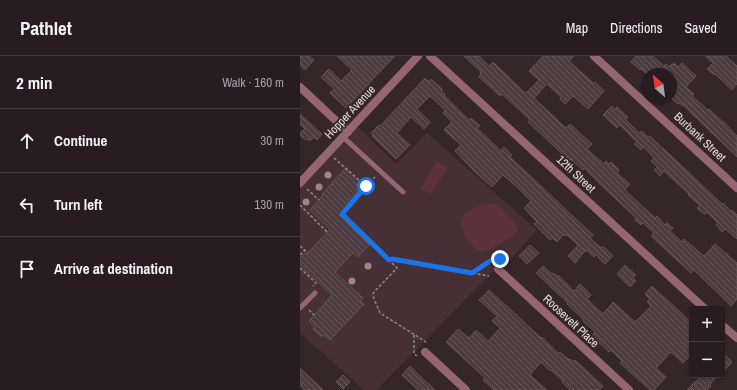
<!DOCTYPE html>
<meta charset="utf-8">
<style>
body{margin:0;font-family:"Archivo Narrow",sans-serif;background:#34292d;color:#f1f3f6}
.controls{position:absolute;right:12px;bottom:12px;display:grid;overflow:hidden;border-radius:4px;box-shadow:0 1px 3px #0004}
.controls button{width:36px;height:36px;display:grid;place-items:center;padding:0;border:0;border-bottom:1px solid #443a3e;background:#281c20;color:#f1f3f6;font:20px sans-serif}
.compass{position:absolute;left:341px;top:12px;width:36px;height:36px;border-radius:50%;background:#281c20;box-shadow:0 1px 3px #0004;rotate:332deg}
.stop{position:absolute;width:12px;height:12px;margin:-9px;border:3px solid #1a73e8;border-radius:50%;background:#fff}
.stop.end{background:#1a73e8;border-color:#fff;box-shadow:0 1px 4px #0008}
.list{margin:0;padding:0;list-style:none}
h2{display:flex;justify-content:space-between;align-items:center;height:52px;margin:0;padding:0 16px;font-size:17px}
h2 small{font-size:13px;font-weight:400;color:#a5a1a5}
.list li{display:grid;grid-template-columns:26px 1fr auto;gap:12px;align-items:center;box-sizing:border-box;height:64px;padding:0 16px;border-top:1px solid #443a3e}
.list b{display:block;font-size:15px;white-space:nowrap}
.list em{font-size:13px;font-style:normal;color:#a5a1a5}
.icon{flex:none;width:22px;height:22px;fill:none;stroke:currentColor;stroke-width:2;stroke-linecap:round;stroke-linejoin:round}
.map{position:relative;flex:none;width:437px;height:334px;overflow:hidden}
header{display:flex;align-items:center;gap:24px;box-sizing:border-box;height:56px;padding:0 20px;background:#281c20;border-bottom:1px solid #443a3e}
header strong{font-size:19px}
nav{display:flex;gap:22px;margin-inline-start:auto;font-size:14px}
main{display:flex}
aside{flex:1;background:#281c20}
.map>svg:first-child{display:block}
.built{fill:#463036}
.green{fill:#5c313d}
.building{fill:url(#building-back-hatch);stroke:#625155}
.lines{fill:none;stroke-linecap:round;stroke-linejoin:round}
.path{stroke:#928688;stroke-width:1.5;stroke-dasharray:3 2;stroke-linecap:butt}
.lane{stroke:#966572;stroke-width:5}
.street{stroke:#966572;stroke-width:8}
.tree{fill:#a0848b}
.route{stroke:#1a73e8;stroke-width:5}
.labels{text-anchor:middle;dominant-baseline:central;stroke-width:3.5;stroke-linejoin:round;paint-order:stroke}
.street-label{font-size:12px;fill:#e5dbdd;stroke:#35262a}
</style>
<header>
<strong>Pathlet</strong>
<nav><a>Map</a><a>Directions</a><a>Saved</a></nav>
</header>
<main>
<aside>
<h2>2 min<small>Walk · 160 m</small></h2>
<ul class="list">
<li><svg class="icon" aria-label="ahead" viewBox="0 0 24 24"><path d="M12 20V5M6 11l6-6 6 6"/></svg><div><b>Continue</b></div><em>30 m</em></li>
<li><svg class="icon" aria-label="left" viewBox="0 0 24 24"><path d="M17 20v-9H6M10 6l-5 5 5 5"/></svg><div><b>Turn left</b></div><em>130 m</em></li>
<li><svg class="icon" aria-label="arrive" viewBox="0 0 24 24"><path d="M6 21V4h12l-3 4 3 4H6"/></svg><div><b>Arrive at destination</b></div></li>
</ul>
</aside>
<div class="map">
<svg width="437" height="334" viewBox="0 0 437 334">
<defs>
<pattern id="building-back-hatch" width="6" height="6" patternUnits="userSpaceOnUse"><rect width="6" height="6" fill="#4c3c40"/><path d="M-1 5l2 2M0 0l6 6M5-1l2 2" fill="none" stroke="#66585b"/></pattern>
</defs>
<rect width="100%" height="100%" fill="#35262a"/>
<polygon class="built" points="55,68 96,108 127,77 237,174 200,215 196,212 77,334 64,334 0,277 0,127"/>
<g class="green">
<polygon points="137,105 148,111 131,138 120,133"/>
<path d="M186,148H193L201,151L216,169L217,176L213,180L189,194L178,195C170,189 156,171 163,160C168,153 179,150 186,148Z"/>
</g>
<g class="building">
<polygon points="0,0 9,0 14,4 5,14 0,9"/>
<polygon points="37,0 95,0 70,26 70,27 46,52 30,37 34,33 21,21 29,13 41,25 52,14"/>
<polygon points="164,0 179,0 189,10 193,6 225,37 226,36 227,36 239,24 229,15 243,0 274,0 270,4 270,6 293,27 294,27 295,26 304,35 288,53 273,40 265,48 260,43 261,41 247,28 234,42 266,72 270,68 292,88 287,93 304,108 306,105 309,108 311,106 319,114 317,117 330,128 325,134 355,162 357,160 365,169 367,167 373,172 370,175 382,186 384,183 404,200 415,188 437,207 437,243 431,250 394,214 391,217 351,180 354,177 343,167 341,169 335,164 336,162 299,127 284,112 283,114 270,103 269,104 228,66 230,64 202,38 200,40 179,21 181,18 180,17 181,16"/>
<polygon points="336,0 353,0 364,10 366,8 369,11 372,8 373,9 374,7 378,11 382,7 396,20 386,31 394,38 392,40 408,54 409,53 423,66 423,65 437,80 437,101 383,49 383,50 379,47 378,48 371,42 371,18 347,18 341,13 340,14 331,6"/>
<polygon points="405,0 426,0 437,10 437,28 432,34 415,18 414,19 407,13 413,7"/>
<polygon points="125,22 129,26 131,23 143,34 141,36 145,38 144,39 169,64 171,62 180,70 177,72 201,95 204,91 212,99 210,101 293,179 290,182 301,192 303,190 313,200 305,208 296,199 294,201 286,194 275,207 268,200 278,189 267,179 265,180 264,178 257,186 252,182 250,184 234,168 237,166 224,152 231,145 219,133 203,119 192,131 176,117 155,95 161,89 144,74 152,66 143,57 145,54 130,40 117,53 130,66 124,73 111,61 97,77 110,89 96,103 72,80 73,79 71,77 79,69 80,70"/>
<polygon points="312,50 315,53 317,51 328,61 325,63 339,77 342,75 349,82 350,80 363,93 363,92 422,148 423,147 431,155 432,154 437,159 437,183 425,173 422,176 416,169 418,167 407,156 405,159 397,152 400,149 388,139 389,138 364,115 360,120 354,114 357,111 351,105 354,102 344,91 341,94 334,88 337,86 320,69 317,72 303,59"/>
<polygon points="0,58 22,78 17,84 14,81 10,85 8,83 6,84 0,79 0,77 5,73 0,68"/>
<polygon points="45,113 63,129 37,157 70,188 58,201 53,197 35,216 63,242 60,245 64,248 30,284 24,279 22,281 13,273 15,271 9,265 32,239 0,209 0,202 5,197 7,198 30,173 10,154 23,139 22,138"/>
<polygon points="230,189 239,197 227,208 219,200"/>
<polygon points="325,209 336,219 333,222 336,225 330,231 317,218"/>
<polygon points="243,210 252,218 253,217 257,220 258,219 274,235 280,228 291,239 287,243 303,258 313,246 335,266 351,250 347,246 350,243 345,238 352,230 392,267 392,298 383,307 371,296 356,312 366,321 354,334 350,334 320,307 322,305 311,294 309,296 293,281 294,279 293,278 295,276 283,265 284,264 267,248 268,247 236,217"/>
<polygon points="189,234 206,250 206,249 210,253 241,282 242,281 259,298 260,296 269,304 270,303 273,306 275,304 303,330 299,334 270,334 262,326 263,325 251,314 250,315 241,306 230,319 247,334 194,334 183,324 185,322 146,286 158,273 169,282 176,274 188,285 200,272 192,265 197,260 179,244"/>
<polygon points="422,296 432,306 422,317"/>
<polygon points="110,310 119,319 135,334 118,334 102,319"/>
<polygon points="0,312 23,334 5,334 0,329"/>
<polygon points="43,319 50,326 43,333 36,326"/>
<polygon points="402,319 419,319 410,328 411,330 407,334 387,334"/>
</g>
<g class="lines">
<g class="path">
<polyline points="34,102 66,130"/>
<polyline points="7,133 19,144"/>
<polyline points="0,149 27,176"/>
<polyline points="42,158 97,212 74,236 73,238 74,243 80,257 126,286"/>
<polyline points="40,160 75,121"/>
<polyline points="0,190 8,197"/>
<polyline points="0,199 5,194"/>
<polyline points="89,204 92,203 189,220"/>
<polyline points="0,212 16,227 13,230"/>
<polyline points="172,217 193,203 199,202 202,204"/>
<polyline points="9,254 14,259"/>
<polyline points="114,279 114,298 117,300"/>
</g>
<g class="lane">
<polyline points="43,81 103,136"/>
<polyline points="0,252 15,237"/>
</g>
<g class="street">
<polyline points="130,0 405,253"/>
<polyline points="294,0 437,132"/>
<polyline points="0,31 48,76"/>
<polyline points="0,127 118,0"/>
<polyline points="198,213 329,334"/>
<polyline points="422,269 437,282"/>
<polyline points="125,296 166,334"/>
</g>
</g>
<g class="tree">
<circle cx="28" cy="119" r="3.5"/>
<circle cx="19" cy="131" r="3.5"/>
<circle cx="6" cy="146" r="3.5"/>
<circle cx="68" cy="210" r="3.5"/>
<circle cx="52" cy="225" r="3.5"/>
</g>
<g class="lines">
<polyline class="route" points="66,130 42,158 89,204 92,203 172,217 193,203 197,202 200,203"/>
</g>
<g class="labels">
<g class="street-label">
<text transform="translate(50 56) rotate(-47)">Hopper Avenue</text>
<text transform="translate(400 81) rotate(43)">Burbank Street</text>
<text transform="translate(276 118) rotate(43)">12th Street</text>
<text transform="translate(271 265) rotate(43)">Roosevelt Place</text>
</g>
</g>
</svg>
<div class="controls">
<button>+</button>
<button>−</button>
</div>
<svg class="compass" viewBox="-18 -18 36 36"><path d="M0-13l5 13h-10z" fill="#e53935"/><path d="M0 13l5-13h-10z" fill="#a5a1a5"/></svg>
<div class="stop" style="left:66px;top:130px"></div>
<div class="stop end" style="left:200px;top:203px"></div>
</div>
</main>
